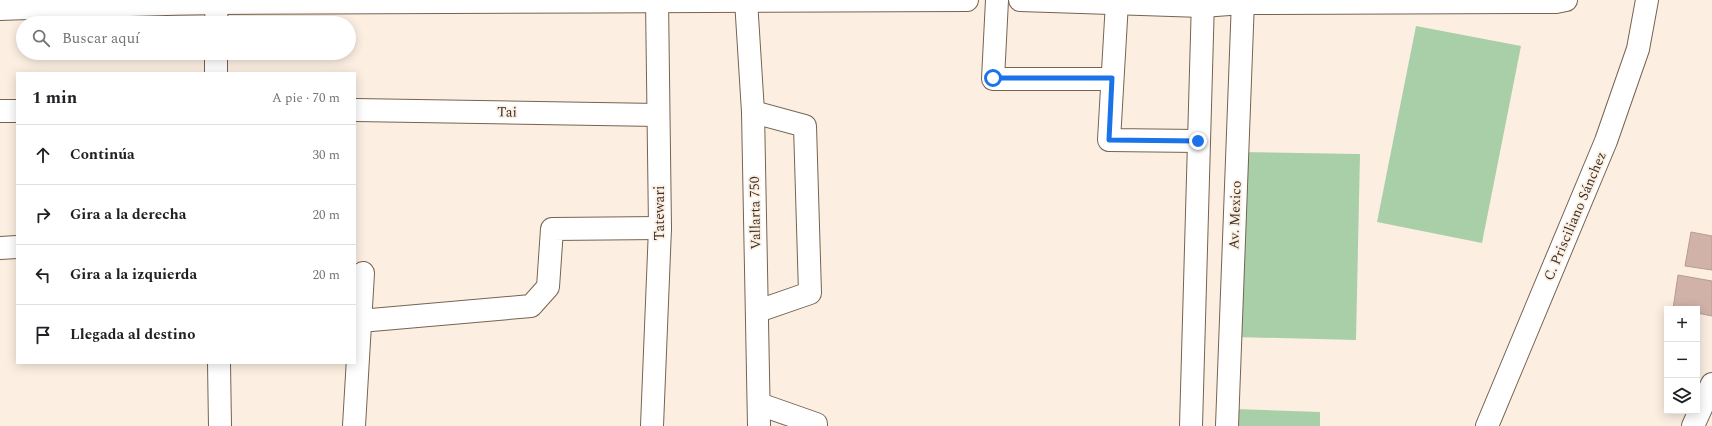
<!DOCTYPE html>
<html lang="es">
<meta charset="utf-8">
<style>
body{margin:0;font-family:Spectral,serif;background:#f2f2f2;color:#202124}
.controls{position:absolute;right:12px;bottom:12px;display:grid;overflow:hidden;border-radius:0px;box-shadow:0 2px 10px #0003}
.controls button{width:36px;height:36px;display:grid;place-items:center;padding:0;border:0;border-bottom:1px solid #e0e0e0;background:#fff;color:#202124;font:20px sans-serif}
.stop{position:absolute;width:12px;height:12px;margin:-9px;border:3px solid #1a73e8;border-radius:50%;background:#fff}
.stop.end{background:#1a73e8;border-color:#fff;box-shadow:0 1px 4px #0008}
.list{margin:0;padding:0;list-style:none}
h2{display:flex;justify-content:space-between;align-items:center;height:52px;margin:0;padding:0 16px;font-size:17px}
h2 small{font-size:13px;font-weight:400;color:#757577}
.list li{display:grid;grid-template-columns:26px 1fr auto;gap:12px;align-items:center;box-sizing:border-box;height:60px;padding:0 16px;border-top:1px solid #e0e0e0}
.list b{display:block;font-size:15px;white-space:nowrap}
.list em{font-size:13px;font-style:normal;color:#757577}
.icon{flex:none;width:22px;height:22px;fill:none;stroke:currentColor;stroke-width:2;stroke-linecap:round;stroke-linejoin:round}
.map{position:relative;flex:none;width:1712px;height:426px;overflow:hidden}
.search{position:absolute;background:#fff;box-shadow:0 2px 10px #0003;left:16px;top:16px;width:340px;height:44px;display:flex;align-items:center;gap:10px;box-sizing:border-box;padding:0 14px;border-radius:22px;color:#757577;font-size:15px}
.panel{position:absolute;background:#fff;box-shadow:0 2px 10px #0003;left:16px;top:72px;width:340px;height:292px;border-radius:0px}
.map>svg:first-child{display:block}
.green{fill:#a9cfa8}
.building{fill:#d0b2a9;stroke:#b89b92}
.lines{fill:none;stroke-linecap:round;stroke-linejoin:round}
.minor-casing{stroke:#766351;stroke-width:24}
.major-casing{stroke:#766351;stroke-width:24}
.minor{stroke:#fff;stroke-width:22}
.major{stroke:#fff;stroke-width:22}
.route{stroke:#1a73e8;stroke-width:5}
.labels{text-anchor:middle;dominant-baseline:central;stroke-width:3.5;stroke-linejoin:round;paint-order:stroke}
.street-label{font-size:14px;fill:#393028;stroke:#fcefe2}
</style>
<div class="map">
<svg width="1712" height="426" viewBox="0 0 1712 426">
<rect width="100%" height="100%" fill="#fcefe2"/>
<g class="green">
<polygon points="1416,26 1521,46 1482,243 1377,222"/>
<polygon points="1239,152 1360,154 1356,340 1235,337"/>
<polygon points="1235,409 1320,412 1320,426 1234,426"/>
</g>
<g class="building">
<polygon points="1691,232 1712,236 1712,270 1685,266"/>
<polygon points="1678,275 1712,281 1712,316 1697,313 1697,309 1673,309"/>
</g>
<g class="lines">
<defs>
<g id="minor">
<polyline points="746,0 753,112 759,426"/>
<polyline points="997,0 993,79 1112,79"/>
<polyline points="1117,2 1109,140 1198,141"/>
<polyline points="1243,3 1556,2 1566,0"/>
<polyline points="216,23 217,0"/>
<polyline points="216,53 216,73"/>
<polyline points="355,110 658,115"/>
<polyline points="0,111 17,111"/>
<polyline points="753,112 805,126 810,293 758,311"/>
<polyline points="0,248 17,247"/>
<polyline points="360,321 531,306 548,287 552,229 660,228"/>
<polyline points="219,363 220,426"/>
<polyline points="759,404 816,424 816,426"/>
<polyline points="354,426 363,273"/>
<polyline points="652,426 660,228 657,0"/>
<polyline points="1487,426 1606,141 1638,49 1647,0"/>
<polyline points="1693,426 1712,384"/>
</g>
<g id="major">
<polyline points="1020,0 1202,6 1243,3"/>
<path d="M0,9C73,7 146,4 219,3C468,0 718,3 967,0"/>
<polyline points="1191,426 1203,0"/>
<polyline points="1227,426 1243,0"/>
</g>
</defs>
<use href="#minor" class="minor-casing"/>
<use href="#major" class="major-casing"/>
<use href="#minor" class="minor"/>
<use href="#major" class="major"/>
</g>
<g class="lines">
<polyline class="route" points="993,78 1112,78 1109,140 1198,141"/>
</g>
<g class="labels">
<g class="street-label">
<text transform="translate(507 112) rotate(1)">Tai</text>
<text transform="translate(659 213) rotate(-90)">Tatewari</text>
<text transform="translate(755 213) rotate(-91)">Vallarta 750</text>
<text transform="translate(1235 215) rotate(-88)">Av. Mexico</text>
<text transform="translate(1575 216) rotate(-67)">C. Prisciliano Sánchez</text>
</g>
</g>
</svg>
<div class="controls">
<button>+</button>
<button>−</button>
<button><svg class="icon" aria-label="layers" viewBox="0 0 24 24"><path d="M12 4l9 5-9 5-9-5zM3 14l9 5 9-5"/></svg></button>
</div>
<div class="stop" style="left:993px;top:78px"></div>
<div class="stop end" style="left:1198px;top:141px"></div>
<div class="search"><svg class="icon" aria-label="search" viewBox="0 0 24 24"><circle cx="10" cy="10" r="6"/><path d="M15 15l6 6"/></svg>Buscar aquí</div>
<section class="panel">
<h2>1 min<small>A pie · 70 m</small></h2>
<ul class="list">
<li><svg class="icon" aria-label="ahead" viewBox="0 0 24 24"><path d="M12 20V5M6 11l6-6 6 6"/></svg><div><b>Continúa</b></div><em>30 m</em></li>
<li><svg class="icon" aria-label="right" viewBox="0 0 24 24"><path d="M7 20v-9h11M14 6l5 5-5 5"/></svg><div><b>Gira a la derecha</b></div><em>20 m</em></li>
<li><svg class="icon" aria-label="left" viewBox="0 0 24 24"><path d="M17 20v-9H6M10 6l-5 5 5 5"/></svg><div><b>Gira a la izquierda</b></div><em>20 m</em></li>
<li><svg class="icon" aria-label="arrive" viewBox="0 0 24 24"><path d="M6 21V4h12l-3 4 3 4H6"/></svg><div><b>Llegada al destino</b></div></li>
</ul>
</section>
</div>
